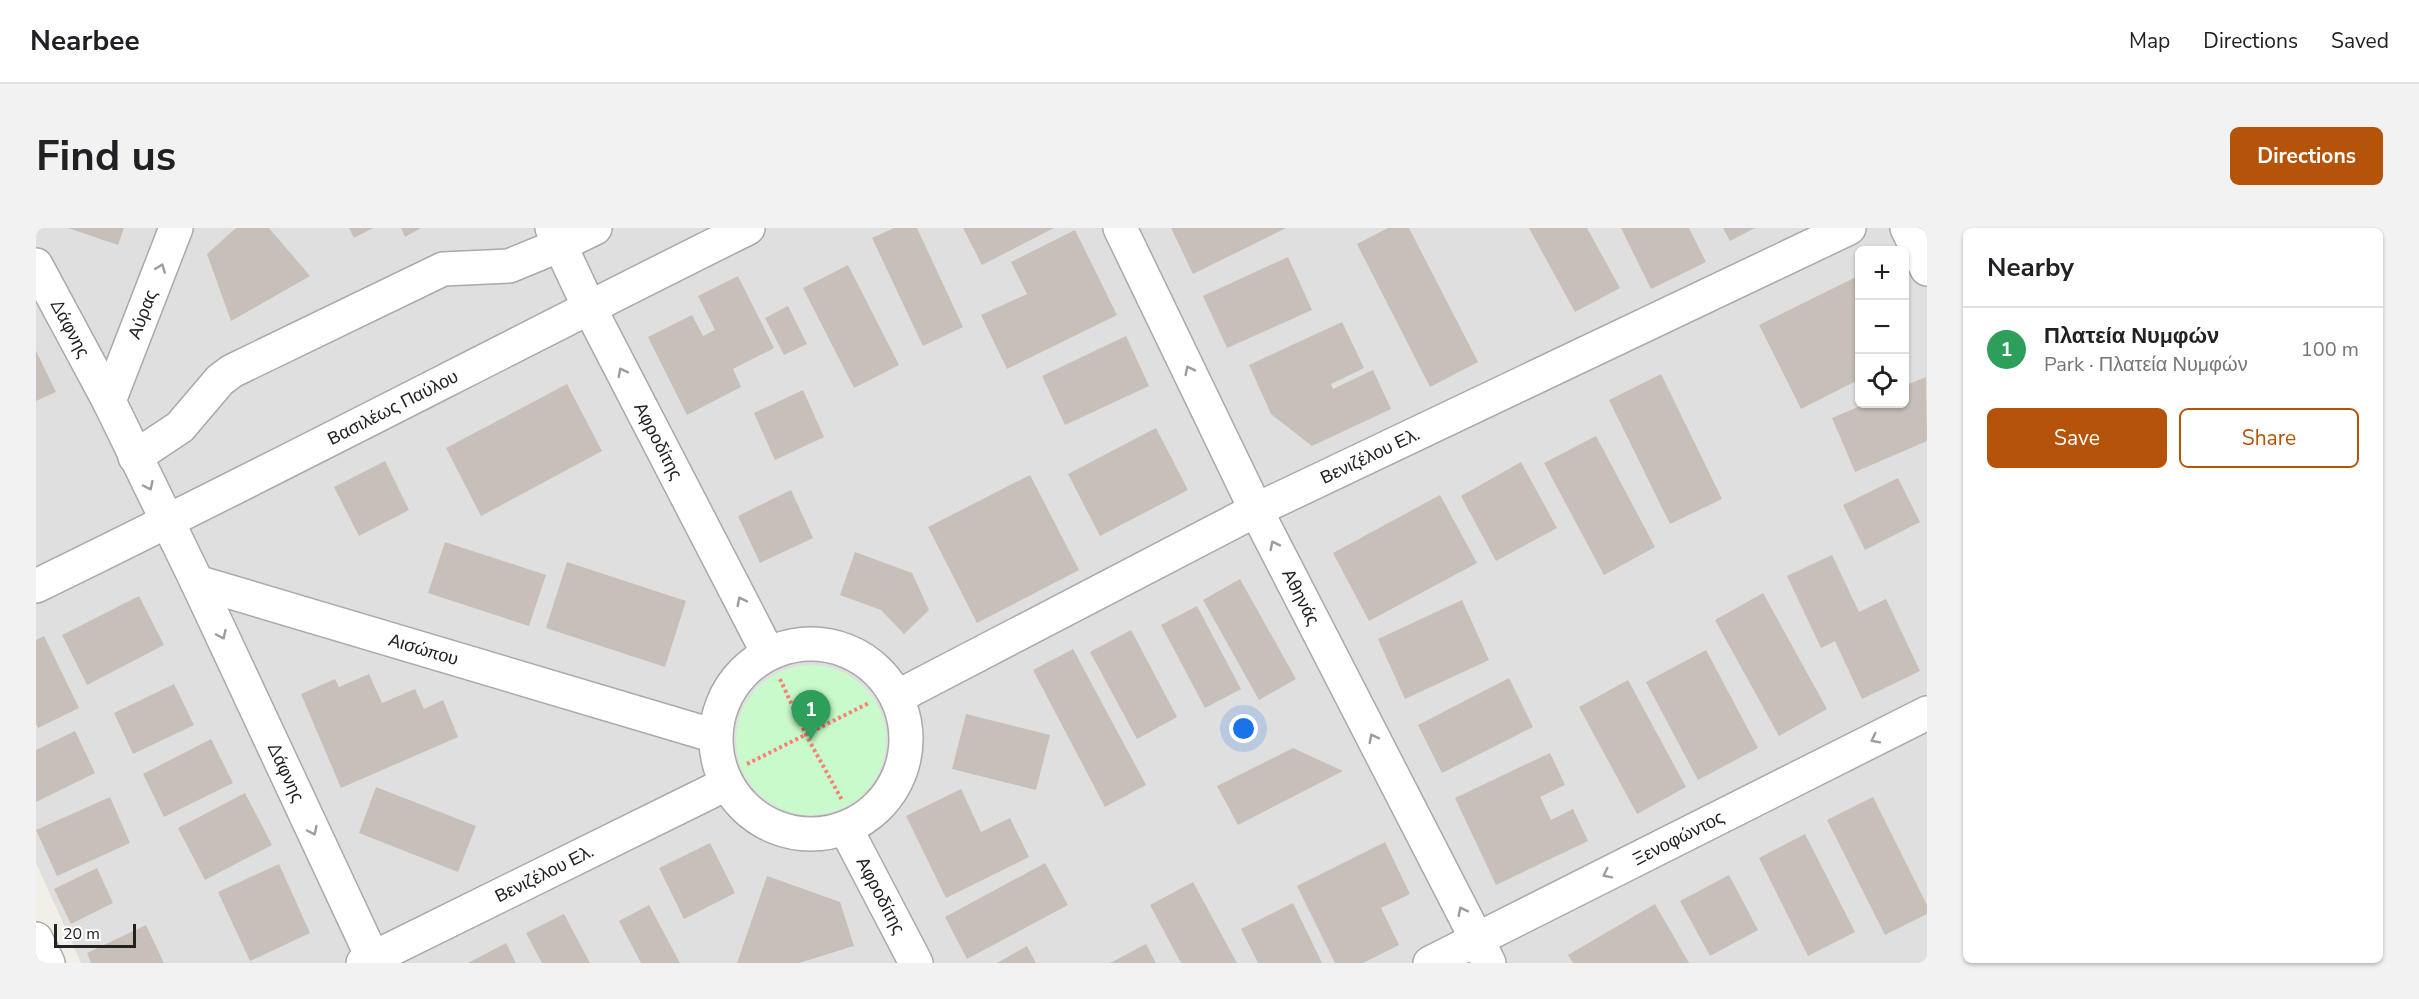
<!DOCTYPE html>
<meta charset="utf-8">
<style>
body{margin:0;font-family:"Nunito Sans",sans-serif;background:#f2f2f2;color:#202124}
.controls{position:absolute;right:18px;top:18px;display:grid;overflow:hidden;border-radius:9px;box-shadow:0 2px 4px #0004}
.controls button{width:54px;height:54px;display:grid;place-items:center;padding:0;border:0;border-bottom:2px solid #e0e0e0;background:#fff;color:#202124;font:30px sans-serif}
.scale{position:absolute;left:18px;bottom:15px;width:82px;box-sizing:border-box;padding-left:6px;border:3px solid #222;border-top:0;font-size:16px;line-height:21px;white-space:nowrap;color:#222;-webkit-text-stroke:4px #fff;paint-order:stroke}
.you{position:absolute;left:1208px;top:501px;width:21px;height:21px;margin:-15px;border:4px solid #fff;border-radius:50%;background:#1a73e8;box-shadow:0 0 0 9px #1a73e833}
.badge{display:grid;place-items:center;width:39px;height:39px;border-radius:50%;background:#b45309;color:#fff;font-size:20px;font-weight:700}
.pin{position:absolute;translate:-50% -50px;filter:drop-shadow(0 2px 3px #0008)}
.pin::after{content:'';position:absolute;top:32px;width:21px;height:18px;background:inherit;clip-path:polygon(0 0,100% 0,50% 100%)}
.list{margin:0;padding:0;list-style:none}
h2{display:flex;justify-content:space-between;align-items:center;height:78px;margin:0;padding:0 24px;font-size:26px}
h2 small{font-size:20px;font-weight:400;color:#757577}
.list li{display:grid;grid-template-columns:39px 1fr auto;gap:18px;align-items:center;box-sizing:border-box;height:84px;padding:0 24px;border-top:2px solid #e0e0e0}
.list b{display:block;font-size:22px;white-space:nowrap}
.list p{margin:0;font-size:20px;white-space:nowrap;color:#757577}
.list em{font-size:20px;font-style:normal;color:#757577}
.actions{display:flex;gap:12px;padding:18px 24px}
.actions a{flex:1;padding:14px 0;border:2px solid #b45309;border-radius:9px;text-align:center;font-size:21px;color:#b45309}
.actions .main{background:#b45309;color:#fff}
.icon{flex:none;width:33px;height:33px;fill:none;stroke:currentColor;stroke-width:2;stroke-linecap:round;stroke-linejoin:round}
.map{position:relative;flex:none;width:1891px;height:735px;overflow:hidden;border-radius:9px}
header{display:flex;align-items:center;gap:36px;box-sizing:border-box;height:84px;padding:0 30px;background:#fff;border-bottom:2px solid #e0e0e0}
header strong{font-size:28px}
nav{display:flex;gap:33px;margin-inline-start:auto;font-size:21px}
.intro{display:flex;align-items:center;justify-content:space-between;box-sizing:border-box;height:144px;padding:0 36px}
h1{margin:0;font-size:42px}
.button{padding:15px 27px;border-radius:9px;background:#b45309;color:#fff;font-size:21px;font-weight:700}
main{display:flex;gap:36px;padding:0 36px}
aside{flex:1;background:#fff;border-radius:9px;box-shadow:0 2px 4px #0004}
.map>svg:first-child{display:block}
.residential{fill:#e0dfdf;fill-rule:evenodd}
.park{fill:#c8facc}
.building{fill:#c7bfb8}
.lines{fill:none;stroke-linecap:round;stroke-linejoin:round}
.minor-casing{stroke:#a9a9a9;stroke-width:36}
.path{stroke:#fa8072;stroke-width:4;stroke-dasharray:3 3;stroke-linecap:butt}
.minor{stroke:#fff;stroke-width:33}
.oneway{stroke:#9c9c9c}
.labels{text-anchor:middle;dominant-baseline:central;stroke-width:6;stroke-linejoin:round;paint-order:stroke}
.street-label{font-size:18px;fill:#222;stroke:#fff}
</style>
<header>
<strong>Nearbee</strong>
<nav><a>Map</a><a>Directions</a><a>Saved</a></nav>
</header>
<div class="intro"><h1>Find us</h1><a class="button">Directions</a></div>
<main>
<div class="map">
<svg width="1891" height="735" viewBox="0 0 1891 735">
<rect width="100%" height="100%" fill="#f2efe9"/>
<path class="residential" d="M0,0H1891V735H45L0,635ZM1824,22H1868V176H1824Z"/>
<circle class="park" cx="775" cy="512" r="75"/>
<g class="building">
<polygon points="32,0 88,0 82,17"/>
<polygon points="200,0 233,0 274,48 195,93 171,26"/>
<polygon points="313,0 337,0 318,10"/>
<polygon points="365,0 385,0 369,9"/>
<polygon points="858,0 881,0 927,99 887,118 836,10"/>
<polygon points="927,0 1018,0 946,37"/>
<polygon points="1135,0 1250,0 1157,46"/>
<polygon points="1352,0 1373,0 1442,134 1394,159 1321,16"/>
<polygon points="1493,0 1551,0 1584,60 1539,84"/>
<polygon points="1585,0 1653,0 1670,34 1615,61"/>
<polygon points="1687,0 1719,0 1694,13"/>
<polygon points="1039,2 1081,87 971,141 945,87 991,66 975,34"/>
<polygon points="1252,29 1276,82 1191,120 1167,68"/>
<polygon points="812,37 863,137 818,160 767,60"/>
<polygon points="1824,47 1824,151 1765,181 1723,97"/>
<polygon points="702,48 738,120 697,141 705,159 651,187 612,109 656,87 667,108 679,102 662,68"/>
<polygon points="752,78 771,116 748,127 729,90"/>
<polygon points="1306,94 1328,140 1295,156 1297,161 1337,142 1355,181 1276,218 1235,186 1213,137"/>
<polygon points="1090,108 1113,158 1029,197 1006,148"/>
<polygon points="0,123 20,164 0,173"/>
<polygon points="1625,146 1686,271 1634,296 1573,172"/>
<polygon points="1890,149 1891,213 1819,244 1796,190 1829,176 1868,176 1868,158"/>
<polygon points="531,156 566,223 445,288 410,220"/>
<polygon points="767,162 788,209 739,232 718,185"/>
<polygon points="1120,200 1152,262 1064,308 1032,246"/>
<polygon points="1560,208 1619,319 1568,347 1508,235"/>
<polygon points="349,233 373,282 323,308 298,259"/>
<polygon points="1485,234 1521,300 1460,333 1425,268"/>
<polygon points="994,247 1043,342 941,395 892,299"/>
<polygon points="1862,250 1884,294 1829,322 1807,277"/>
<polygon points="755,262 777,310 724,335 702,288"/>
<polygon points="1404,267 1441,335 1333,393 1297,325"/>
<polygon points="409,314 510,347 493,398 392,365"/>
<polygon points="819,324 876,345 893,382 868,406 845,382 804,367"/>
<polygon points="1796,327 1823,384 1850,371 1884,443 1826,471 1799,413 1785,420 1751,348"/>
<polygon points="531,334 650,373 629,439 510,400"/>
<polygon points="1204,351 1260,451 1223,472 1167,372"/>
<polygon points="1727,365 1791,481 1743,508 1679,392"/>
<polygon points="103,368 128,417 51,457 26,407"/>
<polygon points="1426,372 1453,432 1369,471 1342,411"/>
<polygon points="1161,378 1205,461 1169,480 1125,397"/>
<polygon points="1095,402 1141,489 1101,511 1054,424"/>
<polygon points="8,408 43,480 2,500 0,496 0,412"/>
<polygon points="1037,421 1110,557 1069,579 997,442"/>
<polygon points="1670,422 1722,520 1662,552 1610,454"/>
<polygon points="333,446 346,475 379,461 388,481 407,472 422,509 305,560 265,466 299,451 303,459"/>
<polygon points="1473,450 1497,499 1406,545 1382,497"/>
<polygon points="1592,452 1650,559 1601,586 1543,479"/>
<polygon points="138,456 158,497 97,526 78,485"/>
<polygon points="930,486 1014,507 1000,562 916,541"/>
<polygon points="39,503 59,545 0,574 0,522"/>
<polygon points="175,511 197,555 128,589 107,546"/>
<polygon points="1257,520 1307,543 1202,597 1181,558"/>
<polygon points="1514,525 1529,557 1504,569 1515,592 1537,581 1552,613 1460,657 1419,570"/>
<polygon points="340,559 440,598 422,644 323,605"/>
<polygon points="925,561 945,604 974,590 993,629 910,670 870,588"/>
<polygon points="209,565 236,617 169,652 142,600"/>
<polygon points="74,569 94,615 21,648 0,602"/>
<polygon points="1837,569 1891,677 1891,686 1849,707 1791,592"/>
<polygon points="1769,606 1819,704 1772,728 1723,630"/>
<polygon points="1349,614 1374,666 1345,680 1363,717 1327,735 1299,735 1261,658"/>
<polygon points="674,615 699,665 648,691 623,640"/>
<polygon points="1009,635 1032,677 931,731 909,689"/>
<polygon points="243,636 274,705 214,733 182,664"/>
<polygon points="61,640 77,675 35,696 18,661"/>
<polygon points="1693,647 1722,702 1674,728 1644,673"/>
<polygon points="731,648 804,674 818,718 763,735 701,735"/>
<polygon points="1157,654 1201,735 1145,735 1114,677"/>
<polygon points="1257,675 1286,735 1222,735 1205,701"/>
<polygon points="1619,676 1653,735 1537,735 1532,727"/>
<polygon points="613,677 644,735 605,735 583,693"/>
<polygon points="528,686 554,735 506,735 490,705"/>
<polygon points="110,697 128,735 55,735 51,725"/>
<polygon points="470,715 480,735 432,735"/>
<polygon points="1110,716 1120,735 1074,735"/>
<polygon points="991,718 1000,735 961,735"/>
</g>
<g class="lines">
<defs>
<g id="minor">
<path id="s1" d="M516,0L553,79L732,425"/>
<path id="s2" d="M1084,0L1220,282L1453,735"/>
<polyline points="1871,0 1891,41"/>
<path id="s3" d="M0,37L73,173L161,354L679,508"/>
<path id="s4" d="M73,173L140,0"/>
<polyline points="99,229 144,199 184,152 196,143 407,41 473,38 524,17 559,0"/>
<path id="s5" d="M161,354L339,735"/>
<path id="s6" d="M0,358C239,242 474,118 712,0"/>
<circle cx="775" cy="511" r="95"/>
<path id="s7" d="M861,469L1220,282L1813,0"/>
<path id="s8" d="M810,601L880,735"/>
<polyline points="0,711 12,735"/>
<path id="s9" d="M327,735L690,556"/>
<path id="s10" d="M1394,735L1891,485"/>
</g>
</defs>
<use href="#minor" class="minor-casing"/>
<g class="path">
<polyline points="744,451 770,507 806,572"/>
<polyline points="711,536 833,475"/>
</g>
<use href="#minor" class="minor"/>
</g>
<defs><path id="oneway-chevron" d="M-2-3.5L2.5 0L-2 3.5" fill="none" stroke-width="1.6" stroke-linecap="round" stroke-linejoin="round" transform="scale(1.5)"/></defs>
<g class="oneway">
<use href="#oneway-chevron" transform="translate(125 40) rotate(-69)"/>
<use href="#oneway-chevron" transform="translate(1153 142) rotate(-116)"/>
<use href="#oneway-chevron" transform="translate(586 144) rotate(-117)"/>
<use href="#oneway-chevron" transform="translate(113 258) rotate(65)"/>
<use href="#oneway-chevron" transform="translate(1238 317) rotate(-117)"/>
<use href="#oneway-chevron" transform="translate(705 373) rotate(-117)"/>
<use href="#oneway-chevron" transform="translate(186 407) rotate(65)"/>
<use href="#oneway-chevron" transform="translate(1337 510) rotate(-117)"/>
<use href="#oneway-chevron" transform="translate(1839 511) rotate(153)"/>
<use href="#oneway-chevron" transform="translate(277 603) rotate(65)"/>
<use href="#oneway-chevron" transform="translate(1571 646) rotate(153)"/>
<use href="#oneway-chevron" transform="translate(1426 683) rotate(-117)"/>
</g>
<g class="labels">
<g class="street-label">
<text stroke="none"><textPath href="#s4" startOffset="93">Αύρας</textPath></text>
<text stroke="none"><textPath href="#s3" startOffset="72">Δάφνης</textPath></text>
<text stroke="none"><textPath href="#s6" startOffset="399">Βασιλέως Παύλου</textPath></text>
<text stroke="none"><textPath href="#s1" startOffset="238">Αφροδίτης</textPath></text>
<text stroke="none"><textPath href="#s7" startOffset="531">Βενιζέλου Ελ.</textPath></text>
<text stroke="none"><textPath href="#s2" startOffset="411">Αθηνάς</textPath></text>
<text stroke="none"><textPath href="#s3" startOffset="592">Αισώπου</textPath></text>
<text stroke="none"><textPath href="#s5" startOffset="210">Δάφνης</textPath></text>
<text stroke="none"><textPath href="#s10" startOffset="278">Ξενοφώντος</textPath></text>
<text stroke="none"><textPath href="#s9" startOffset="202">Βενιζέλου Ελ.</textPath></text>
<text stroke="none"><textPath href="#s8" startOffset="75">Αφροδίτης</textPath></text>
</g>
</g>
</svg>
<div class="controls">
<button>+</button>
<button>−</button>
<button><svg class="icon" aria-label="locate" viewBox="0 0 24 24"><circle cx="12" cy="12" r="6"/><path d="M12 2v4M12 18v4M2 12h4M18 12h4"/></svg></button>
</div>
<div class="scale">20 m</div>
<div class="you"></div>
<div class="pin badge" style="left:775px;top:512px;background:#2e9e5b">1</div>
</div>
<aside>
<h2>Nearby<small></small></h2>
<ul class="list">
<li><span class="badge" style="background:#2e9e5b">1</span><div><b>Πλατεία Νυμφών</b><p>Park · Πλατεία Νυμφών</p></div><em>100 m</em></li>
</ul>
<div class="actions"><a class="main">Save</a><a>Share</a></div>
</aside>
</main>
